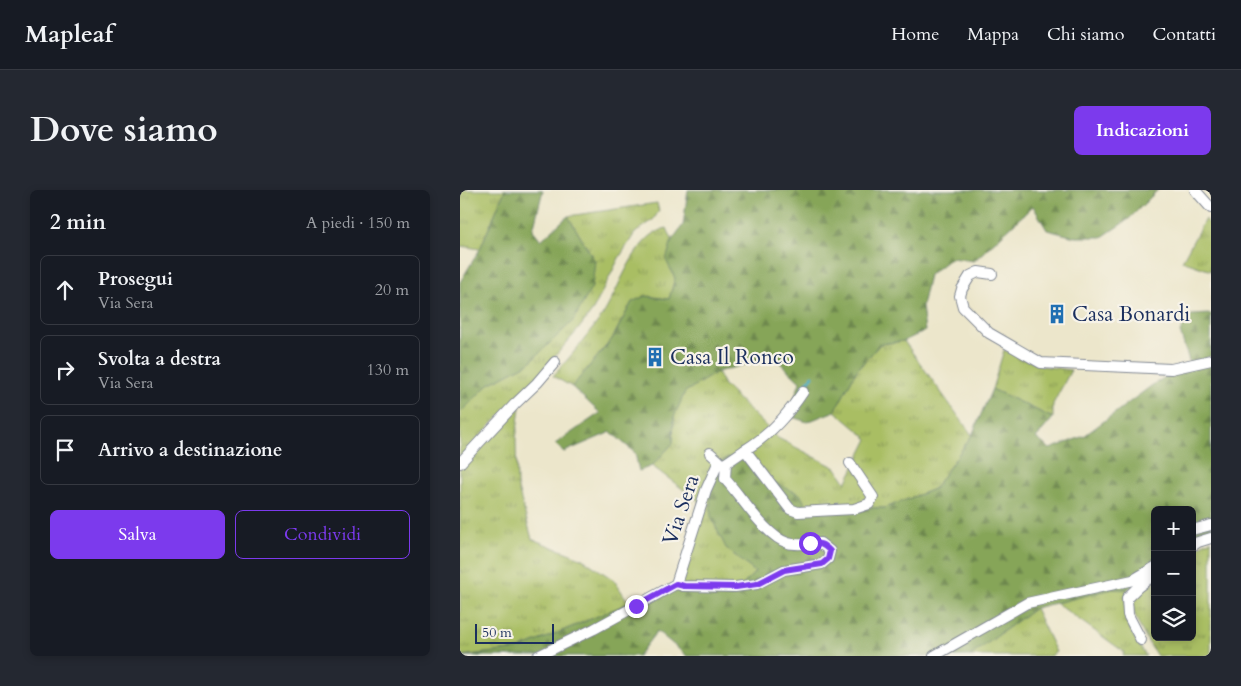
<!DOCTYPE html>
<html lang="it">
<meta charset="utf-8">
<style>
body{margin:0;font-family:Cardo,serif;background:#242831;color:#f1f3f6}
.controls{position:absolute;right:15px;bottom:15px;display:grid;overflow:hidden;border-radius:8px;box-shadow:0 2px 8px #0003}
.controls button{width:45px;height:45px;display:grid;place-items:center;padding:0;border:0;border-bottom:1px solid #363941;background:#171b24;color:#f1f3f6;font:25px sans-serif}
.scale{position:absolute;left:15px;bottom:12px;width:79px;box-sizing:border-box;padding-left:5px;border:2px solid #1b2f5e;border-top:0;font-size:14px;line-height:18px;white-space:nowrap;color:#1b2f5e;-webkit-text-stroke:4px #f7f3e8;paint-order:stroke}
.stop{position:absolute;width:15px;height:15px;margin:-11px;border:4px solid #7c3aed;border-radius:50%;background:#fff}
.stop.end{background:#7c3aed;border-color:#fff;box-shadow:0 1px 5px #0008}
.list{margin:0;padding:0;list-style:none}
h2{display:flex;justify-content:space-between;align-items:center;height:65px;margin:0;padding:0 20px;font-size:21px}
h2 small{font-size:16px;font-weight:400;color:#9ea1a6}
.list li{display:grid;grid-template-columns:32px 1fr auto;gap:15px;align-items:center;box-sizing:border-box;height:70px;margin:0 10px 10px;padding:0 10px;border:1px solid #363941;border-radius:8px}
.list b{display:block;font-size:19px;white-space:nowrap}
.list p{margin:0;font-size:16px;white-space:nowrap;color:#9ea1a6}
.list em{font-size:16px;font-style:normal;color:#9ea1a6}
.actions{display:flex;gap:10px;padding:15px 20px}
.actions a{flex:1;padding:11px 0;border:1px solid #7c3aed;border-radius:8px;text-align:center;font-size:18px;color:#7c3aed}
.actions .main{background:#7c3aed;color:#fff}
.icon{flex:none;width:28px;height:28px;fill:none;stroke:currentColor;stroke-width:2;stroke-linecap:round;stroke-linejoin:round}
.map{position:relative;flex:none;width:751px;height:466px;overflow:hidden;border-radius:8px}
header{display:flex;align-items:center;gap:30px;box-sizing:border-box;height:70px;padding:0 25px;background:#171b24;border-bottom:1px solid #363941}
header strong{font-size:24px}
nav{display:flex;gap:28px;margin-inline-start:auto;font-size:18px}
.intro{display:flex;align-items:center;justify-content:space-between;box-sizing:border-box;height:120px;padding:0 30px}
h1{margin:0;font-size:35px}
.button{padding:12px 22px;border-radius:8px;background:#7c3aed;color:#fff;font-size:18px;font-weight:700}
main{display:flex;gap:30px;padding:0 30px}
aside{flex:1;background:#171b24;border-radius:8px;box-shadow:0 2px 8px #0003}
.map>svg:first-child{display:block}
.grass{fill:url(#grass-tufts);stroke:#627660}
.forest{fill:url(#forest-firs);stroke:#506a5c}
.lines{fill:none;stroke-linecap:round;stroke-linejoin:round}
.stream{stroke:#3fa8bf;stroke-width:3}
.minor-casing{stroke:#848a94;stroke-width:12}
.minor{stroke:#fff;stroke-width:10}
.route{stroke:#7c3aed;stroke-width:6}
.labels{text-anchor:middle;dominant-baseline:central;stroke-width:4.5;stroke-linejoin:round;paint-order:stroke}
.poi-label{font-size:21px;fill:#1b2f5e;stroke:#f7f3e8;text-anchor:start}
.street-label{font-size:21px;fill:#1b2f5e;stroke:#f7f3e8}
</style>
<header>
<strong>Mapleaf</strong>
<nav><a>Home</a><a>Mappa</a><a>Chi siamo</a><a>Contatti</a></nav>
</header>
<div class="intro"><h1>Dove siamo</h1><a class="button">Indicazioni</a></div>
<main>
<aside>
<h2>2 min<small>A piedi · 150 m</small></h2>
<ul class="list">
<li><svg class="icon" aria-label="ahead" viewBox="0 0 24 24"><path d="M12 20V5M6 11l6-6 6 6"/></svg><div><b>Prosegui</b><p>Via Sera</p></div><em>20 m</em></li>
<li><svg class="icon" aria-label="right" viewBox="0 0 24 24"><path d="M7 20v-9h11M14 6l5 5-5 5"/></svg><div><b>Svolta a destra</b><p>Via Sera</p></div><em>130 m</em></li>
<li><svg class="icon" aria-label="arrive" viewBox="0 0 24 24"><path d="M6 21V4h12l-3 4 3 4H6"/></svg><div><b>Arrivo a destinazione</b></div></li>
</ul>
<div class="actions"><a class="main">Salva</a><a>Condividi</a></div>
</aside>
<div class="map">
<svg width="751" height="466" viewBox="0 0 751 466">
<defs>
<pattern id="grass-tufts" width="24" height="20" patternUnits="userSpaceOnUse" patternTransform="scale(1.25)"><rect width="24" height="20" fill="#a9be63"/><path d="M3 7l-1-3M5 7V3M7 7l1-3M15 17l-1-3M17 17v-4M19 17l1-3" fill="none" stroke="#899b55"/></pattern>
<pattern id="forest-firs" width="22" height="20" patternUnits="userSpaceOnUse" patternTransform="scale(1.25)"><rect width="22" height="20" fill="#86a559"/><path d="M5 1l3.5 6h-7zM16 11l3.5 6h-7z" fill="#6d874d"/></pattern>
</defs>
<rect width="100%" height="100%" fill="#f7f3e8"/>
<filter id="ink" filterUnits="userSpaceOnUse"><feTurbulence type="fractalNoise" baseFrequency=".02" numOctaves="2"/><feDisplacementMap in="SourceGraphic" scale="10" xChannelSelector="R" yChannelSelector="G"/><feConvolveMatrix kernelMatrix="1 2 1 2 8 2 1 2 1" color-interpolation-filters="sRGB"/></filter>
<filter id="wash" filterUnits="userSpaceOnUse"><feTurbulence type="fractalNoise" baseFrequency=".0096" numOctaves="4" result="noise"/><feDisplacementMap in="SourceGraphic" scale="20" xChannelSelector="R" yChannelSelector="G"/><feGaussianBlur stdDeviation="1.12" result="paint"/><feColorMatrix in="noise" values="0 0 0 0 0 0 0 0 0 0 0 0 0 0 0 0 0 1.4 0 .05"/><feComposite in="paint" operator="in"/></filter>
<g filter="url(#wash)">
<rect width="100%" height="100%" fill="#ece6cb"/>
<g class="grass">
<polygon points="0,0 45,0 20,59 0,56"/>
<polygon points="197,13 199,21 193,30 175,43 159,68 133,120 117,141 68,197 0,267 0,223 29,194 69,173 135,71 108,26"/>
<polygon points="745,29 751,35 751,81 722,71"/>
<path d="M207,38L212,50L207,70L215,88L209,109L185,106L172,112L152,149L112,197L93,186C110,167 127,147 142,126C159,101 174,44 207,38Z"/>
<polygon points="444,151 512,245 474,299 425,318 347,317 266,358 295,382 272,407 216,399 240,312 192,276 213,253 214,227 224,202 257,182 264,195 318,248 376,278 386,293 408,249 375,221 397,180 420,154"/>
<polygon points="544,160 582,176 611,180 593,214 593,228 532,199"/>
<polygon points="60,217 56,250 57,295 72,349 121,368 154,390 169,413 59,459 0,466 0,279"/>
<path d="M751,350V466H697C690,455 668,422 674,409C678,401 687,397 695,392V447H732V359Z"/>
<path d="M652,399H668C660,425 671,444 686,466H663L664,462L596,413Z"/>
<polygon points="575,418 596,462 591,466 510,466"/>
</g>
<g class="forest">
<polygon points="45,0 83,0 73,40 81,50 108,26 135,71 132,97 113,131 69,173 29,194 0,223 0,92 20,59"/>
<polygon points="228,0 698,0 669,29 642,47 615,47 587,40 573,16 514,71 491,68 469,85 462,116 465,141 444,151 420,154 397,180 375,221 347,232 329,226 340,192 314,167 257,182 225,202 214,227 213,253 192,276 179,281 175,263 151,242 104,262 95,254 140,223 112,197 152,149 172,112 185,106 209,109 215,88 206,70 212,50 223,35"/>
<polygon points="751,124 751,166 730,174 720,142 731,125"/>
<polygon points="751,175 751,342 732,350 732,320 695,320 695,382 668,399 652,399 575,418 510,466 227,466 197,441 178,466 4,466 59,459 169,413 216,399 272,407 295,382 266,358 251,327 250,301 263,270 285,261 310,291 340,304 347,317 425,318 474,299 512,245 532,199 593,228 576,248 590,259 624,246 691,196 713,182"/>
</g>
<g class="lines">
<polyline class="stream" points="342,199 353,186"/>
</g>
</g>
<g filter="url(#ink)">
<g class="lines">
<defs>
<g id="minor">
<polyline points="735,0 751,18"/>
<polyline points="532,84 518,82 510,86 502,99 500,106 503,117 529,143 581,173 711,179 751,170"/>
<path d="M285,260C310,245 327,226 343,202"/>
<polyline points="0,273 55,214 77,193 95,172"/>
<polyline points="732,340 751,335"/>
<polyline points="732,356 738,352 751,348"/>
<path d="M216,394L223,396L275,397L297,394L324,380L362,374L368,369L370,361L360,353C351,353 337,356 328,353C306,347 281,306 265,289L266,273L285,260L330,319L338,322L394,319L409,314L413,307L390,273"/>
<polyline points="681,450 668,425 667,408 678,397 695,384"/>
<polyline points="78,466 134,439 216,394 246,300 259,271 250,263"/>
<polyline points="474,466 567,413 673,390 695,377"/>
</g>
</defs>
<use href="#minor" class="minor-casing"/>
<use href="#minor" class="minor"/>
</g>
</g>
<g class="lines" filter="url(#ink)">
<path class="route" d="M176,416L216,394L224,396L276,397L297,394L324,380L362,374L368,369L370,361C363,354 360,353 350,353"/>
</g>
<defs>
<symbol id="building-bare" viewBox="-9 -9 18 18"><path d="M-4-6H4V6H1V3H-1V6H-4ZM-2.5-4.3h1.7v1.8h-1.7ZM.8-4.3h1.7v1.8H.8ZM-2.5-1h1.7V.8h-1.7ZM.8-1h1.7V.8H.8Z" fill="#1f6fb2" stroke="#f7f3e8" stroke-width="2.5" paint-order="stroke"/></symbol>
</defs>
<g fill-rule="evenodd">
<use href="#building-bare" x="583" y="110" width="28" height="28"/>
<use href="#building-bare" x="181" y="153" width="28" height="28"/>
</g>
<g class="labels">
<g class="poi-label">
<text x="612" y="124">Casa Bonardi</text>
<text x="210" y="167">Casa Il Ronco</text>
</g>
<g class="street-label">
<text transform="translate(221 320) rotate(-71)">Via Sera</text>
</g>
</g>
</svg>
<div class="controls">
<button>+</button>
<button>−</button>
<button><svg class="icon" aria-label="layers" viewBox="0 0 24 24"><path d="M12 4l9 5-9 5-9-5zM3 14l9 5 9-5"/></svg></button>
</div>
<div class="scale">50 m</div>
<div class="stop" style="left:350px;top:353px"></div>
<div class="stop end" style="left:176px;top:416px"></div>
</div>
</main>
